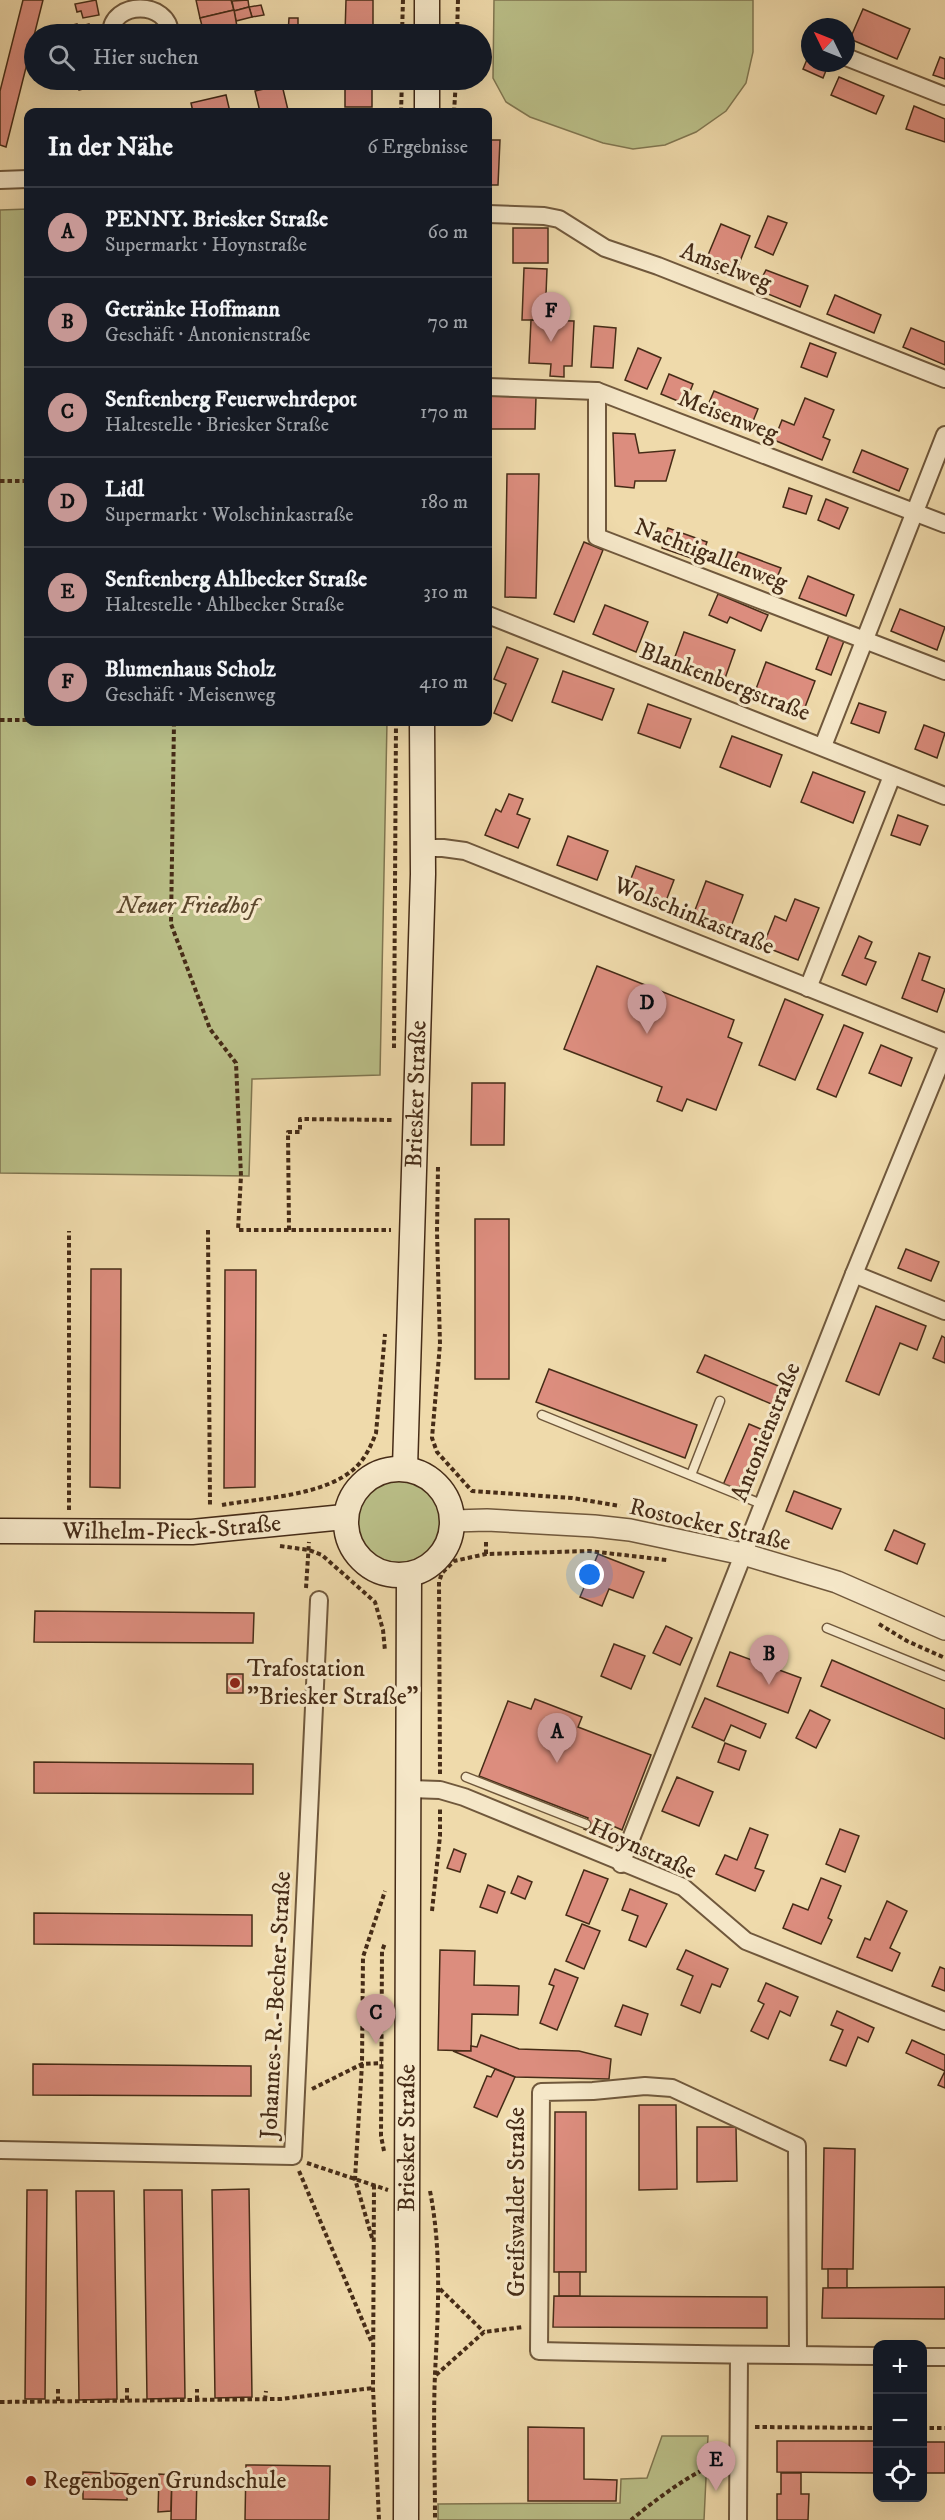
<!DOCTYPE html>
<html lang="de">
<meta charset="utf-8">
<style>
body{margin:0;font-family:"IM FELL DW Pica",serif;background:#20242c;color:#f1f3f6}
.controls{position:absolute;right:18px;bottom:18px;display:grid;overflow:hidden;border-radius:12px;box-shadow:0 6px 24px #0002}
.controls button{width:54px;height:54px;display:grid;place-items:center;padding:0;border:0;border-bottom:2px solid #363941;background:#171b24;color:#f1f3f6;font:30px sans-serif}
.compass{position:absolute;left:801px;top:18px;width:54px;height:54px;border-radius:50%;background:#171b24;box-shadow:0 6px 24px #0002;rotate:313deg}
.you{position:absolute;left:590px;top:1575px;width:21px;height:21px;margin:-15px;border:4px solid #fff;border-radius:50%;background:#1a73e8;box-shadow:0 0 0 9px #1a73e833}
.badge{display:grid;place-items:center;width:39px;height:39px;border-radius:50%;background:#c59692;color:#111;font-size:20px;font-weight:700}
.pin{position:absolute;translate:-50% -50px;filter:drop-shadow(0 2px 3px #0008)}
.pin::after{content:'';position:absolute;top:32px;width:21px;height:18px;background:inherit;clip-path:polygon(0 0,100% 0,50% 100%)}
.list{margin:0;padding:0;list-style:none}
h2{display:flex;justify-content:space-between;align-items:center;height:78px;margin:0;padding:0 24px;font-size:26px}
h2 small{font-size:20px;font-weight:400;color:#9ea1a6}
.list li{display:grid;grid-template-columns:39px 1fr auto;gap:18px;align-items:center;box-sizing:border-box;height:90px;padding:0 24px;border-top:2px solid #363941}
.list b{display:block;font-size:22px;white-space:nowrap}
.list p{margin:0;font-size:20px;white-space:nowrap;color:#9ea1a6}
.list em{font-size:20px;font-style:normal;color:#9ea1a6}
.icon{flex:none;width:33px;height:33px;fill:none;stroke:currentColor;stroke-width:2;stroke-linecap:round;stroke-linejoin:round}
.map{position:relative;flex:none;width:945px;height:2520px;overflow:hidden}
.search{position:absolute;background:#171b24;box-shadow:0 6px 24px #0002;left:24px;top:24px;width:468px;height:66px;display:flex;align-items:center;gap:15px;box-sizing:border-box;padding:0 21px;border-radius:33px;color:#9ea1a6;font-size:22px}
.panel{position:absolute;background:#171b24;box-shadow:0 6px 24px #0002;left:24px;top:108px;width:468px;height:618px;border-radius:12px}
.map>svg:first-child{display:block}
.green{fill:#babf88;stroke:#807650;stroke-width:1.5}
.building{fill:#dc8d7e;stroke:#462c17;stroke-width:1.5}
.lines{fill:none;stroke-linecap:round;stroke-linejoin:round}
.service-casing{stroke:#70583c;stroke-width:11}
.minor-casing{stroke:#70583c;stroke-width:20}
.tertiary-casing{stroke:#70583c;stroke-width:24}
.secondary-casing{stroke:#462c17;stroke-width:27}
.path{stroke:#462c17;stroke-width:4;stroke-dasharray:4.5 3;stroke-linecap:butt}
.service{stroke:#f5e7c8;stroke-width:8}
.minor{stroke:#f5e7c8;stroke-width:16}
.tertiary{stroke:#f5e7c8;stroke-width:21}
.secondary{stroke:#f5e7c8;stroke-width:24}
.poi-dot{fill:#8f2418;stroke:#f5e7c8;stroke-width:2}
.labels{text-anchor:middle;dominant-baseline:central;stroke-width:6;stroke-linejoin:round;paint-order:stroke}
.street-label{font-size:24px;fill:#462c17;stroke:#f5e7c8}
.park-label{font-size:24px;font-style:italic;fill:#5d492e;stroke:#f5e7c8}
.poi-label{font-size:24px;fill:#462c17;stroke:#f5e7c8;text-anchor:start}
</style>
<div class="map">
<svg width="945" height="2520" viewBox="0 0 945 2520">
<rect width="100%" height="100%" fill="#efdaab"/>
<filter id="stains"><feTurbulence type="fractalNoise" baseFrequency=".00333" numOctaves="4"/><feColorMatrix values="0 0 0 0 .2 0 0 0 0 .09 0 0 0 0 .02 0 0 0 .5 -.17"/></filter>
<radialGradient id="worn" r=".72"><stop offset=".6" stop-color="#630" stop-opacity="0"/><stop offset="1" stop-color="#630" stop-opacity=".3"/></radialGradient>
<g class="green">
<polygon points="494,0 753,0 753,52 746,83 726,111 696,132 665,145 633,149 603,143 530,117 506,102 493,78"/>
<polygon points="28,209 28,722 387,722 380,1075 252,1079 249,1176 0,1173 0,210"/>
<circle cx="398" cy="1521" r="43"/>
<polygon points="662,2436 708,2436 704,2520 438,2520 438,2504 620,2503 621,2479 647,2478"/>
</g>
<g class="building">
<polygon points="23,0 43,0 6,147 0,145 0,91"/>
<polygon points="96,0 99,15 83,18 81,11 77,12 75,4"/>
<polygon points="196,0 231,0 234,10 200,18"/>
<polygon points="248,0 249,7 234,11 232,1"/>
<polygon points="346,0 373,0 373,34 345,34"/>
<polygon points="261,5 264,15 252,17 249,7"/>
<polygon points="249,7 252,17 236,21 234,11"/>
<polygon points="863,9 910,29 897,59 850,39"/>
<polygon points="234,10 238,32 226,34 204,34 200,18"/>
<polygon points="289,18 298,18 298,34 288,34"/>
<polygon points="77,24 78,27 89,24 91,32 94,32 94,34 68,34 66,29 70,29 69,26"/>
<polygon points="810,52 810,63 829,63 823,78 803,69"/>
<polygon points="940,57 945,59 945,79 933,75"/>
<polygon points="839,77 884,96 876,114 831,95"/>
<polygon points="84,80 104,80 105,83 79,90 76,82"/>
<rect x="345" y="80" width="27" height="27"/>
<polygon points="282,85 288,110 260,112 255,91"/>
<polygon points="226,95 230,112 193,112 191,103"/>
<polygon points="914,106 945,119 945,142 906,129"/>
<polygon points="488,140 500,140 498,185 488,185"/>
<polygon points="768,216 787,223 773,255 755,247"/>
<polygon points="721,224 750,236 733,279 703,267"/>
<rect x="513" y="228" width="35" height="35"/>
<polygon points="524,268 547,269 545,320 522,320"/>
<polygon points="766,270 808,286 800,307 756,289"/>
<polygon points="835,295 881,315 874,333 827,314"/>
<polygon points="531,320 574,321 572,366 564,366 564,377 550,376 551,364 529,363"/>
<polygon points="594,326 616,328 613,368 591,367"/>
<polygon points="911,328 945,342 945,365 903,347"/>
<polygon points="810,343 836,353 827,377 801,367"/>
<polygon points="638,348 661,358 647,389 625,380"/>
<polygon points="669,374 693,384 685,404 661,394"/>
<polygon points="714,391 758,409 749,431 705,412"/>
<polygon points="488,396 536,397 535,429 488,429"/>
<polygon points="805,398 834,410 823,437 830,440 822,460 774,440 782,420 794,425"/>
<polygon points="613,433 635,434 639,453 675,450 666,481 635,481 634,488 615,486"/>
<polygon points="862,450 908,469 899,491 853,472"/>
<polygon points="507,474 539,474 536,598 505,597"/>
<polygon points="789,488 812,496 806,514 783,507"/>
<polygon points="826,499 848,508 839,529 818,520"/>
<polygon points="668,528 707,542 700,561 662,548"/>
<polygon points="584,542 603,550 574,622 554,614"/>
<polygon points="738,552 781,568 773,587 731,570"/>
<polygon points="808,576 854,595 846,616 799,598"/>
<polygon points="718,594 768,615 761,631 730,617 727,623 709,615"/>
<polygon points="605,605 648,622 636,652 593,634"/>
<polygon points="900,609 945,627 937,650 891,631"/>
<polygon points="684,632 735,650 723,684 672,665"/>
<polygon points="829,635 844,641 831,675 816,669"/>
<polygon points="507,647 538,659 512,721 494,713 506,684 494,679"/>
<polygon points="766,662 815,681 802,715 753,697"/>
<polygon points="563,671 614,689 602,720 552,702"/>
<polygon points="859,703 886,712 879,733 851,723"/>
<polygon points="648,704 691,719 680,748 638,733"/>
<polygon points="924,725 945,733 937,758 915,749"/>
<polygon points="732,736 782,755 770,787 720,767"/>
<polygon points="813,772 865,792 853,823 801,802"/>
<polygon points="509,794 523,799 517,814 530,819 518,848 485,835 496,809 501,812"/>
<polygon points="898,815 928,826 920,845 891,835"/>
<polygon points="568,836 608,851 597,880 557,865"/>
<polygon points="636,866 674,880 664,906 626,891"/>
<polygon points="706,881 743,895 729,932 692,918"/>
<polygon points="795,899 819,908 798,960 763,946 775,916 786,921"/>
<polygon points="859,936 872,942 865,958 876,962 866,985 842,975"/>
<polygon points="919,953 930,957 922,980 945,989 937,1012 902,998"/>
<polygon points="597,966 734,1020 728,1037 742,1043 716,1110 687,1099 682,1111 657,1101 662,1087 564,1049"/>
<polygon points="785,999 823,1015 795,1080 759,1065"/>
<polygon points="844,1025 863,1033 836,1097 817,1089"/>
<polygon points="881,1045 912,1058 901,1086 869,1073"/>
<polygon points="472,1083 505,1083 504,1145 471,1145"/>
<rect x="475" y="1219" width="34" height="160"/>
<polygon points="906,1249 939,1262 931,1281 898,1268"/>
<polygon points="91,1269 121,1269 120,1488 90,1487"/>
<polygon points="225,1270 256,1270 255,1487 224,1488"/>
<polygon points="876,1306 926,1326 917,1350 900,1343 879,1395 846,1381"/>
<polygon points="942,1336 945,1338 945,1363 933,1358"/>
<polygon points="705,1355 783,1388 776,1406 697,1372"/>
<polygon points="549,1369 697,1425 685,1458 536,1402"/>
<polygon points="749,1424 763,1430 738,1491 723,1485"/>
<polygon points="794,1491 841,1509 832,1529 786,1511"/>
<polygon points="894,1530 925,1544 917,1564 885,1550"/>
<polygon points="598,1554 644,1572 633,1598 609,1589 602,1606 580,1597"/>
<polygon points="35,1611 254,1613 253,1643 34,1642"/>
<polygon points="666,1626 692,1638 680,1665 653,1653"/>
<polygon points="614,1644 645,1656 631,1689 601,1676"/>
<polygon points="730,1652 801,1678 788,1713 717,1686"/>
<polygon points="832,1660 945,1709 945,1739 821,1686"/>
<rect x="227" y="1674" width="16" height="19"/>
<polygon points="705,1698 766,1724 760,1738 731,1725 724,1741 692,1727"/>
<polygon points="535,1699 582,1717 578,1727 651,1755 622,1830 613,1826 608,1839 584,1829 588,1818 479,1776 508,1701 531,1709"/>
<polygon points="810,1710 830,1720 816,1748 796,1738"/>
<polygon points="725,1743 746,1751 739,1770 718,1762"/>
<polygon points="34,1762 253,1764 253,1794 34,1793"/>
<polygon points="677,1777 713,1792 699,1826 662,1811"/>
<polygon points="750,1828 768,1835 755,1868 764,1871 755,1891 716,1874 725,1855 737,1860"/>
<polygon points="840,1829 859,1836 845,1872 826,1864"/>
<polygon points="454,1849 466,1854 460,1872 447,1868"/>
<polygon points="584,1870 608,1879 589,1924 566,1915"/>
<polygon points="518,1876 532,1882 525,1899 511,1893"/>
<polygon points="821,1878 841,1886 828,1918 832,1920 821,1944 783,1928 793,1904 808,1910"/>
<polygon points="488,1885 505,1892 497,1913 480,1907"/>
<polygon points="630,1889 667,1904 646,1947 629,1940 638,1916 622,1910"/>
<polygon points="887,1901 907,1911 890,1948 900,1953 892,1971 857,1957 865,1938 870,1940"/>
<polygon points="34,1913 252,1915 252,1946 34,1944"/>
<polygon points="582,1924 600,1931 584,1969 566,1961"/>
<polygon points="440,1950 475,1951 474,1985 519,1986 518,2015 472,2014 471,2051 438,2050"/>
<polygon points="686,1950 728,1969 720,1987 712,1984 700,2013 681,2005 693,1976 677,1969"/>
<polygon points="940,1967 945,1969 945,1991 932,1986"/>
<polygon points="555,1969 578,1978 557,2030 540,2023 554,1986 549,1984"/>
<polygon points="766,1983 798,1997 790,2016 780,2011 768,2039 751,2031 764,2004 758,2001"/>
<polygon points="623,2005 648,2014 641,2035 615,2026"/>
<polygon points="837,2011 874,2028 868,2042 858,2037 846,2066 830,2060 843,2030 831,2025"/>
<polygon points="481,2035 519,2049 579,2051 611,2059 609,2079 515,2077 453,2051 471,2051 471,2046 477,2047"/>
<polygon points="912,2040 945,2055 945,2088 938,2085 945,2071 906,2053"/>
<polygon points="33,2064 251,2066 251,2096 33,2095"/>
<polygon points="495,2069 515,2077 497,2117 474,2107 487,2076 491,2077"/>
<polygon points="639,2105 676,2105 677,2189 639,2190"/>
<polygon points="555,2112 586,2112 586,2272 554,2272"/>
<polygon points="697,2127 736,2127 737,2181 697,2182"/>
<polygon points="824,2148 855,2149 853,2269 822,2269"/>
<polygon points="249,2189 252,2397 215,2398 212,2190"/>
<polygon points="27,2190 47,2190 45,2399 25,2399"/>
<polygon points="144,2190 182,2190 185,2398 147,2399"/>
<polygon points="76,2191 114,2191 117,2399 79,2400"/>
<rect x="828" y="2269" width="19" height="19"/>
<rect x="559" y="2272" width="21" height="24"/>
<polygon points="945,2287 945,2319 822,2318 823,2288"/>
<polygon points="554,2296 767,2297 767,2328 553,2327"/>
<polygon points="528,2427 584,2428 584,2479 617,2480 616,2501 528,2501"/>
<polygon points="777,2441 878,2441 878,2473 777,2472"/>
<rect x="922" y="2442" width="23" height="31"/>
<polygon points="246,2465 330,2466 329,2520 245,2520"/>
<polygon points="83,2472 128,2474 127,2500 83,2499"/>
<polygon points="781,2473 801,2473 801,2494 809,2494 808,2520 777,2520 777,2494 781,2494"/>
<polygon points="159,2474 172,2475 171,2511 158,2512"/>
<polygon points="172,2475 197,2475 196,2520 171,2520"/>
</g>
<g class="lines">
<defs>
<g id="service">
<polyline points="542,1415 764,1505"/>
<polyline points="691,1475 720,1401"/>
<polyline points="827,1628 945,1676"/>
<polyline points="466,1777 586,1824"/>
</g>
<g id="minor">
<path d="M111,34C111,0 169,0 170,34"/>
<polyline points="846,57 945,96"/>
<polyline points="0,180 28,179"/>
<polyline points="488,214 544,216 559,219 605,248 658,266 945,379"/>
<polyline points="488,387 597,391 945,524"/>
<polyline points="597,391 597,537 945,671"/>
<polyline points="488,615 945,796"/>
<polyline points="823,746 945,435"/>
<polyline points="423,848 443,848 465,851 945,1042"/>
<polyline points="808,988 892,776"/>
<polyline points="854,1274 945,1311"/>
<polyline points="410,1789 440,1790 464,1797 683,1887 746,1941 945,2021"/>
<polyline points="621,1864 854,1274 945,1052"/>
<polyline points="0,2150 293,2156 319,1600"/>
<path d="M798,2355L797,2146L672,2088L645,2086L593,2091L541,2092L539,2351C652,2354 765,2355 878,2356"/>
<polyline points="922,2357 945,2357"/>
<polyline points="738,2520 739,2355"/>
</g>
<polyline id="tertiary" points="453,1521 487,1520 594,1526 630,1530 743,1554 837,1582 945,1629"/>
<g id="secondary">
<polyline points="427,34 427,0"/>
<polyline points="427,112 427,80"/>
<path id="s1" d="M405,1468L423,874L422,722"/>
<circle cx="399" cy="1522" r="53"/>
<path id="s2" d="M0,1531L192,1532L344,1517"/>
<path id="s3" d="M406,2520L409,1575"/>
</g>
</defs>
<use href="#service" class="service-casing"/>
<use href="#minor" class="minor-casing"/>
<use href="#tertiary" class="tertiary-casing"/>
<use href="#secondary" class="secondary-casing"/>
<g class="path">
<polyline points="402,34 403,0"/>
<polyline points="457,34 458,0"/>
<polyline points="401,112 402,80"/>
<polyline points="454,112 456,80"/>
<polyline points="0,481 28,481"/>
<polyline points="0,720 28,720"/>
<polyline points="174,722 171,924 210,1029 236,1063 241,1176 238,1230 391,1230"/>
<polyline points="394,1048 396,722"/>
<polyline points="438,1167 437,1232 440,1344 432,1438 437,1452 472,1491 572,1498 620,1506"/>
<polyline points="208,1230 210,1507"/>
<polyline points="289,1230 288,1132 300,1132 300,1119 394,1120"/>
<path d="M222,1505C261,1498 325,1496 355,1468C365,1459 371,1446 376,1433L385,1334"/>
<polyline points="69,1510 69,1231"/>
<polyline points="280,1546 309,1550 322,1555 375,1602 383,1630 385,1651"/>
<polyline points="486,1554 486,1540"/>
<polyline points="306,1588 309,1542"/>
<polyline points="879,1624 907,1641 945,1658"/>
<polyline points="440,1774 439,1582 442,1573 454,1561 486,1554 589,1551 667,1560"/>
<polyline points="432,1911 440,1836 440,1808"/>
<polyline points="312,2089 362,2064 382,2063"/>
<polyline points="384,2151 381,2136 382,1951 385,1943"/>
<polyline points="307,2163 388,2190"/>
<polyline points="299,2171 372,2343"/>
<polyline points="374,2185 373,2388 379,2520"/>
<path d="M430,2191C442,2252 438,2312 435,2374C433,2422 435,2471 435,2520"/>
<polyline points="372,2238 355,2179 362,2064 363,1957 385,1891"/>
<polyline points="440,2289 484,2332"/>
<polyline points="436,2375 484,2332 523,2327"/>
<polyline points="127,2400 127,2387"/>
<polyline points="197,2400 197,2389"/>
<polyline points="265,2400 266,2391"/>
<polyline points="58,2401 58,2389"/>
<polyline points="0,2402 281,2399 373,2388"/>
<polyline points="755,2427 878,2428"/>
<polyline points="922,2428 945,2428"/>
<path d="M631,2520C649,2505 700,2465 721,2464"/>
</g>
<use href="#service" class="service"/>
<use href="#minor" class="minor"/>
<use href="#tertiary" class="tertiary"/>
<use href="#secondary" class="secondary"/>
</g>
<g class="poi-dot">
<circle cx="235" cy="1683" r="6"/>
<circle cx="31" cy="2481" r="6"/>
</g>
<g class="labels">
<g class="street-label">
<text transform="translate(726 267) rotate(21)">Amselweg</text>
<text transform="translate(728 416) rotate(21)">Meisenweg</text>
<text transform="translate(711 555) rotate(21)">Nachtigallenweg</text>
<text transform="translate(725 682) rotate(21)">Blankenbergstraße</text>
<text transform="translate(694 916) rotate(22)">Wolschinkastraße</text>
<text stroke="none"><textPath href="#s1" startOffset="374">Briesker Straße</textPath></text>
<text transform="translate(766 1432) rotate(-68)">Antonienstraße</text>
<text transform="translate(710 1525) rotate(13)">Rostocker Straße</text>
<text stroke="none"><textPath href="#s2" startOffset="172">Wilhelm-Pieck-Straße</textPath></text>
<text transform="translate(643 1849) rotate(24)">Hoynstraße</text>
<text transform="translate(276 2005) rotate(-87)">Johannes-R.-Becher-Straße</text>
<text stroke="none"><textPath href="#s3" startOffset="382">Briesker Straße</textPath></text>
<text transform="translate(517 2202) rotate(-90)">Greifswalder Straße</text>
</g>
<g class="park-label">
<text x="187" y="906">Neuer Friedhof</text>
</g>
<g class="poi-label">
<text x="247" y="1669">Trafostation<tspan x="247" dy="28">"Briesker Straße"</tspan></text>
<text x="43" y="2481">Regenbogen Grundschule</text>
</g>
</g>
<rect width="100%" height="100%" filter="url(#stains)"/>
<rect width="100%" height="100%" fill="url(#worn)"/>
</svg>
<div class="controls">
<button>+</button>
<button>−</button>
<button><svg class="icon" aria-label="locate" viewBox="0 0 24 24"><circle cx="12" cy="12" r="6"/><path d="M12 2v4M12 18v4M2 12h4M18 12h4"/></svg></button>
</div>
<svg class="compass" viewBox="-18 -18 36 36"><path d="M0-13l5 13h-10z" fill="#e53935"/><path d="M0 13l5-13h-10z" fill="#9ea1a6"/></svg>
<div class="you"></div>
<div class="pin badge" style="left:557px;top:1763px">A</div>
<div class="pin badge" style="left:769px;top:1685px">B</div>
<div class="pin badge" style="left:376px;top:2044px">C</div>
<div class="pin badge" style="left:647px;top:1034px">D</div>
<div class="pin badge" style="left:716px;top:2491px">E</div>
<div class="pin badge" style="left:551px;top:342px">F</div>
<div class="search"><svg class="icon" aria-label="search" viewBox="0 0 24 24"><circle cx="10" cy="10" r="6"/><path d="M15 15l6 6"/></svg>Hier suchen</div>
<section class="panel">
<h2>In der Nähe<small>6 Ergebnisse</small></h2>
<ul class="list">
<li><span class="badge">A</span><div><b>PENNY. Briesker Straße</b><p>Supermarkt · Hoynstraße</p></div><em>60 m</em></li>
<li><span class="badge">B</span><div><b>Getränke Hoffmann</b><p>Geschäft · Antonienstraße</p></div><em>70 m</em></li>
<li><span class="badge">C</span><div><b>Senftenberg Feuerwehrdepot</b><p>Haltestelle · Briesker Straße</p></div><em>170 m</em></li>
<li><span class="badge">D</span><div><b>Lidl</b><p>Supermarkt · Wolschinkastraße</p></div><em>180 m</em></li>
<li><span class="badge">E</span><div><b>Senftenberg Ahlbecker Straße</b><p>Haltestelle · Ahlbecker Straße</p></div><em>310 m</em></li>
<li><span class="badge">F</span><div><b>Blumenhaus Scholz</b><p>Geschäft · Meisenweg</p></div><em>410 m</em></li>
</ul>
</section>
</div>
